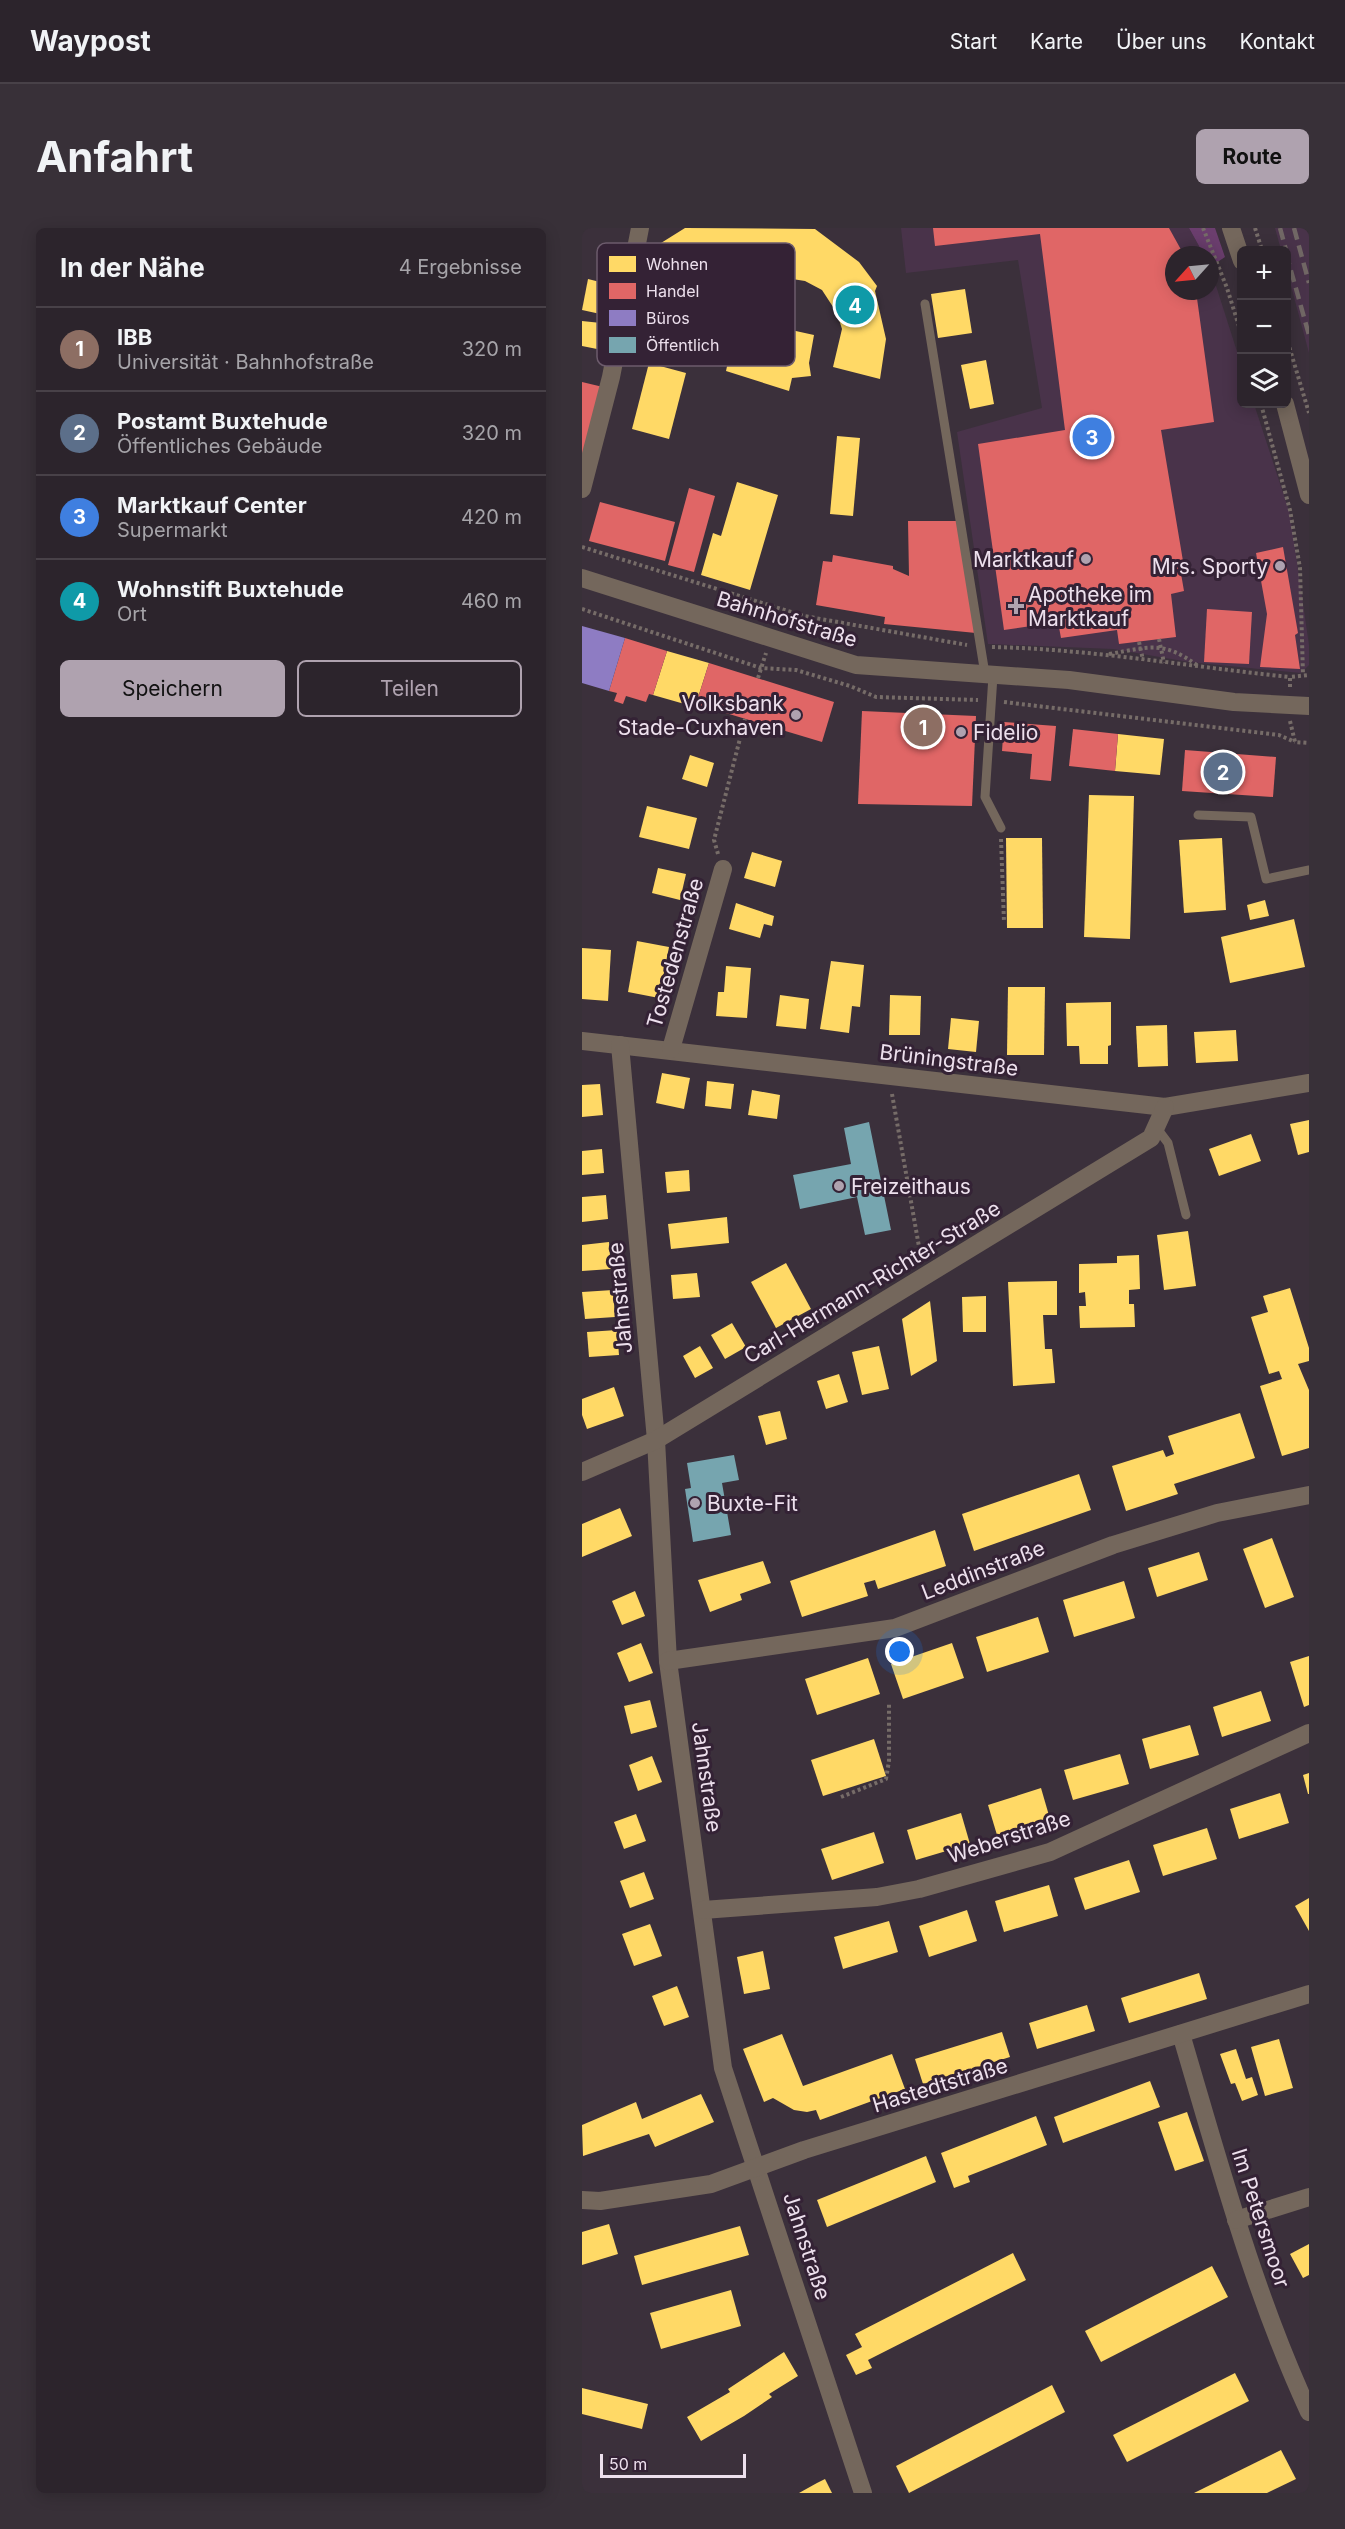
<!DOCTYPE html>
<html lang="de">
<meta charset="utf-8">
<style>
body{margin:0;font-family:Inter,sans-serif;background:#383038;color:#f1f3f6}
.controls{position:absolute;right:18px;top:18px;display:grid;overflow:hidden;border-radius:9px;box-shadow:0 3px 15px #0003}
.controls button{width:54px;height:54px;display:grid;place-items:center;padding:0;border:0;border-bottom:2px solid #484148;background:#2c242c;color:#f1f3f6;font:30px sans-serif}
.compass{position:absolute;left:583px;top:18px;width:54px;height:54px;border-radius:50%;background:#2c242c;box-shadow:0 3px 15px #0003;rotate:243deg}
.scale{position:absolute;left:18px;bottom:15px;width:146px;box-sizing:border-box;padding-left:6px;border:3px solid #ede0ed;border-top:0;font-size:16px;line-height:21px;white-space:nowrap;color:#ede0ed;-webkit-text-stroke:4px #342235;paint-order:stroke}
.you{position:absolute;left:318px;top:1424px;width:21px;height:21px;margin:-15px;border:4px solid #fff;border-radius:50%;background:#1a73e8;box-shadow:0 0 0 9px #1a73e833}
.badge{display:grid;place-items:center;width:39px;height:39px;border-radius:50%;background:#afa2af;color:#fff;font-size:20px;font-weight:700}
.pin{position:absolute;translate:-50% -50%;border:3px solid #fff;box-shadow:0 2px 6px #0006}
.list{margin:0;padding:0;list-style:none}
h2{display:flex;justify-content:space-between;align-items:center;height:78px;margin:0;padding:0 24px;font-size:26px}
h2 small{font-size:20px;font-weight:400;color:#a6a4a9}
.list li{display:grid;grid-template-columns:39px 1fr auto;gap:18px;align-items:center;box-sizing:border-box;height:84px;padding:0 24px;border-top:2px solid #484148}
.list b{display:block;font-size:22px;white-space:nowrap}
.list p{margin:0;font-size:20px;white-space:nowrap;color:#a6a4a9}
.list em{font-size:20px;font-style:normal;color:#a6a4a9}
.actions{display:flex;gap:12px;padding:18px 24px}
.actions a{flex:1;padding:14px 0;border:2px solid #afa2af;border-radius:9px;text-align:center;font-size:21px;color:#afa2af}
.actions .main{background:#afa2af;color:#111}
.icon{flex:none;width:33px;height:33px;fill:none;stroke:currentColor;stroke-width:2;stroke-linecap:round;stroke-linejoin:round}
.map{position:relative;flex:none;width:727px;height:2265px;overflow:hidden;border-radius:9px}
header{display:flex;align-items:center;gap:36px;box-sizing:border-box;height:84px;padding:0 30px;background:#2c242c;border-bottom:2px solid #484148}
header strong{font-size:28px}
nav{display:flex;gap:33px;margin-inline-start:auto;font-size:21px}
.intro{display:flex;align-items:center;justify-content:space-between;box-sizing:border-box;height:144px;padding:0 36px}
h1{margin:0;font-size:42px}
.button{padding:15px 27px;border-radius:9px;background:#afa2af;color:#111;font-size:21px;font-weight:700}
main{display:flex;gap:36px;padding:0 36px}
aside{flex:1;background:#2c242c;border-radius:9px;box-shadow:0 3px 15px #0003}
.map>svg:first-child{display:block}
.built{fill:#49334a}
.green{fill:#6b3e6e}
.homes{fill:#ffd966;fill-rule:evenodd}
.shops{fill:#e06666}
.offices{fill:#8e7cc3}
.public{fill:#76a5af}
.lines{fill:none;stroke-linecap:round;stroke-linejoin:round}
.path{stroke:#766c68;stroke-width:4;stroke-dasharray:3 3;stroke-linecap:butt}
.service{stroke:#74675c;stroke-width:9}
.minor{stroke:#74675c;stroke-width:18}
.rail{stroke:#716765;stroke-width:4.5;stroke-dasharray:12 6;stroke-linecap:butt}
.poi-dot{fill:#afa2af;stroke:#342235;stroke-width:2}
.labels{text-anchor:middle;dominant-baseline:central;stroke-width:6;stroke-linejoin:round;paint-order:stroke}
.poi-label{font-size:21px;fill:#ede0ed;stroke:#342235;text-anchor:start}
.street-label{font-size:21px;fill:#ede0ed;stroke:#342235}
.key{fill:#342235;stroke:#6c5b6c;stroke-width:1.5}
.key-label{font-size:16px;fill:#ede0ed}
</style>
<header>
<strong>Waypost</strong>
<nav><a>Start</a><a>Karte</a><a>Über uns</a><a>Kontakt</a></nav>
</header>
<div class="intro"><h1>Anfahrt</h1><a class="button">Route</a></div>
<main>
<aside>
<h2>In der Nähe<small>4 Ergebnisse</small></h2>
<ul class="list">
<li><span class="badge" style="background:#8d6e63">1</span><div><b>IBB</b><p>Universität · Bahnhofstraße</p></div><em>320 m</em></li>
<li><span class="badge" style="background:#5c6f8a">2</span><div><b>Postamt Buxtehude</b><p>Öffentliches Gebäude</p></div><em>320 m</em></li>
<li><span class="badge" style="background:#3f7fe0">3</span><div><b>Marktkauf Center</b><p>Supermarkt</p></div><em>420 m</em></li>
<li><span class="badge" style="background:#0f9aa8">4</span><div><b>Wohnstift Buxtehude</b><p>Ort</p></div><em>460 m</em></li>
</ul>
<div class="actions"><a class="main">Speichern</a><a>Teilen</a></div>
</aside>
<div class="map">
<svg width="727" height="2265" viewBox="0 0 727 2265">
<rect width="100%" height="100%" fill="#3b303b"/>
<g class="built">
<polygon points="319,0 607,0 622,27 592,27 592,63 628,63 628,39 659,136 660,176 672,176 708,286 727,417 727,437 719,445 607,434 531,421 406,416 375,204 460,180 436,32 324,45"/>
<polygon points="693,0 727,0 727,125 705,43 704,22 699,22"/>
</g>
<polygon class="green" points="607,0 633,0 643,29 628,39 628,27 622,27"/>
<g class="homes">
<polygon points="103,0 233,1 277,34 295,58 293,63 304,111 298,151 251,139 260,101 255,85 240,62 223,53 140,40 104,60 79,15"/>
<polygon points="6,51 30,57 23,87 0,82"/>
<polygon points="383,61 390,105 356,110 349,66"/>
<path d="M167,66L196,71L191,98L232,107L227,135L229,148L210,150L207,163L144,143L155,92L162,93ZM180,107L201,112L195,134L175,128Z"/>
<polygon points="0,93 19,95 15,121 0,118"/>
<polygon points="404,132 412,176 388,181 379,137"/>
<polygon points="67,135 104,145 87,211 50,201"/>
<polygon points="255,208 278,210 271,288 248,286"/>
<polygon points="155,254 196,267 168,362 119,347 131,305 139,308"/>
<polygon points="85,423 127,435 113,479 71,467"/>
<polygon points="536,506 582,511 578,547 533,543"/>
<polygon points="108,527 132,535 125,559 100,551"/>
<polygon points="507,567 552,568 548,711 502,709"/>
<polygon points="65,578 115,590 107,621 57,609"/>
<polygon points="424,610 460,610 461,700 425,700"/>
<polygon points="640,610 644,682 602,685 597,612"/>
<polygon points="170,624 200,633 193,659 162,650"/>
<polygon points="76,640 104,646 98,672 70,665"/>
<polygon points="683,672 687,688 668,692 665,677"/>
<polygon points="154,675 192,688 190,698 182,696 178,710 147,701"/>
<polygon points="712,691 723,739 648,755 639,709"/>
<polygon points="55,713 87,719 77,770 46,764"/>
<polygon points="0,720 29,722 26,773 0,771"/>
<polygon points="249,733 282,737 278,779 270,778 267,805 238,801"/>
<polygon points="144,738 169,740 165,790 134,788 136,764 142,764"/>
<polygon points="426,759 463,759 462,827 425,827"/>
<polygon points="198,767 227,771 224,801 194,798"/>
<polygon points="308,767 339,768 338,807 307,807"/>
<polygon points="529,774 529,817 526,818 526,836 498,836 497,818 485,818 484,775"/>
<polygon points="369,790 397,793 394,824 366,821"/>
<polygon points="585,797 586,838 556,839 554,798"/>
<polygon points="654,802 656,833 614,835 612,804"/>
<polygon points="80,845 108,850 102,881 74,875"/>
<polygon points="125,853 152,856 149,881 123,878"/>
<polygon points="18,856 21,887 0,889 0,857"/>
<polygon points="170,862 198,867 195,891 166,887"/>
<polygon points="727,892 727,924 716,927 708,896"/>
<polygon points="669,906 679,933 637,948 627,921"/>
<polygon points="20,921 22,945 0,947 0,923"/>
<polygon points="107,942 108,963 85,965 83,944"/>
<polygon points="24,967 26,991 0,994 0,969"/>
<polygon points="145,989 147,1015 89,1021 86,996"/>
<polygon points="606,1003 614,1058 582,1062 575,1007"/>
<polygon points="27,1014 29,1041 0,1043 0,1017"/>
<polygon points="557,1027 558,1061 547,1062 547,1076 552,1076 553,1099 498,1100 497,1078 504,1078 503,1064 497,1065 497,1036 535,1035 535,1028"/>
<polygon points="204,1035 229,1081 194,1100 169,1054"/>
<polygon points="115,1045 118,1069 91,1071 89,1047"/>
<polygon points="475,1053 475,1087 461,1087 463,1121 470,1121 473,1155 431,1158 426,1054"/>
<polygon points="708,1060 727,1120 727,1133 716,1136 727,1162 727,1220 700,1228 678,1158 700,1151 697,1143 687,1146 669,1089 686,1084 681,1068"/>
<polygon points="31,1062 33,1089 3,1091 0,1064"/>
<polygon points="404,1068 404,1104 381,1104 380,1069"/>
<polygon points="348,1073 355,1133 329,1148 320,1091"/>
<polygon points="150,1095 164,1119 143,1131 129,1107"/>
<polygon points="35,1102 37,1127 7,1129 5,1104"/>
<polygon points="118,1118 131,1140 113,1150 101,1128"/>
<polygon points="297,1118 307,1161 280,1167 270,1124"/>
<polygon points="257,1146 266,1174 244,1181 235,1153"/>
<polygon points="32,1159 42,1188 5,1201 0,1187 0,1171"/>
<polygon points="198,1183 205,1211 184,1217 176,1188"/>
<polygon points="658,1185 673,1230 592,1256 596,1266 544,1283 530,1238 581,1222 584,1229 592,1226 586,1208"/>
<polygon points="497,1246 509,1282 392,1323 380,1286"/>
<polygon points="38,1280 50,1308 0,1329 0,1296"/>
<polygon points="353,1302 364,1338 296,1361 293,1352 282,1355 286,1368 220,1389 208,1353"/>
<polygon points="690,1310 712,1369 683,1380 661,1321"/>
<polygon points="617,1324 626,1352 575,1369 566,1340"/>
<polygon points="181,1333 189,1355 158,1366 160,1372 128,1384 116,1352"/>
<polygon points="542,1353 553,1390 492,1409 481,1372"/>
<polygon points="53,1363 63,1388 40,1397 30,1373"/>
<polygon points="456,1389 467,1424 405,1444 394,1409"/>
<polygon points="59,1415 71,1445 47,1454 35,1425"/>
<polygon points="370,1415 382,1450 321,1471 309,1436"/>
<polygon points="727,1428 727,1477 722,1479 708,1434"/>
<polygon points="286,1430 298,1466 235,1487 223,1451"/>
<polygon points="679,1463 689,1493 640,1509 631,1479"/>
<polygon points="68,1472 75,1499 49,1506 42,1478"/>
<polygon points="608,1497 617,1527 568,1541 560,1511"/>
<polygon points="292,1511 304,1548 241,1568 229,1532"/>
<polygon points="538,1526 547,1556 491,1572 482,1542"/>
<polygon points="70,1528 80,1554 56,1563 47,1537"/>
<polygon points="727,1545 727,1566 726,1566 721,1547"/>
<polygon points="459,1560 468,1591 415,1607 406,1577"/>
<polygon points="698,1565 707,1595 657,1611 648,1581"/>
<polygon points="379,1585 388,1616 334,1632 325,1602"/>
<polygon points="54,1586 64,1613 42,1621 32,1594"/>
<polygon points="625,1600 635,1631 581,1648 571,1617"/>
<polygon points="292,1604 302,1635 250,1652 239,1621"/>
<polygon points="547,1632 558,1664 503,1682 492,1650"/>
<polygon points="62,1644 72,1671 48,1680 38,1653"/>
<polygon points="467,1657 476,1688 422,1704 413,1673"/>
<polygon points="727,1670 727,1703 713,1678"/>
<polygon points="385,1682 395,1713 347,1729 337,1698"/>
<polygon points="307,1693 316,1724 261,1741 252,1709"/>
<polygon points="68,1696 80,1728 52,1738 40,1706"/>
<polygon points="181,1723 188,1761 162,1766 155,1729"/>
<polygon points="617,1745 625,1771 547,1795 539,1770"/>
<polygon points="95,1758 107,1789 82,1798 70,1768"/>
<polygon points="505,1777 513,1803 455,1821 447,1795"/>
<polygon points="420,1804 428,1829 341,1856 333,1831"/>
<polygon points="200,1806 221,1858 310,1826 323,1861 238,1892 234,1882 225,1884 212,1882 191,1870 182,1874 161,1821"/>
<polygon points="697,1811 711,1860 683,1868 669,1819"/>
<polygon points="654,1821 664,1851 670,1849 676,1867 660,1873 653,1855 649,1856 638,1826"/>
<polygon points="568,1853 578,1879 481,1915 472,1889"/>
<polygon points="119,1866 132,1894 73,1919 67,1906 1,1928 0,1897 54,1874 60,1891"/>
<polygon points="605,1884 622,1933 593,1943 576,1894"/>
<polygon points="454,1888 465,1917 386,1948 388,1954 372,1960 359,1925"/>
<polygon points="344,1928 354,1954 245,1999 235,1972"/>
<polygon points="27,1996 36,2026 0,2037 0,2004"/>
<polygon points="158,1998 167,2027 60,2057 52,2028"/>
<polygon points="727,2016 727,2047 721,2050 708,2026"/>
<polygon points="431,2025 444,2052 286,2132 290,2140 274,2147 264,2127 280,2119 273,2106"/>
<polygon points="630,2038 646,2069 519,2134 503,2103"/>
<polygon points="149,2062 159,2098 79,2121 68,2085"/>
<polygon points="202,2124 216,2148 187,2166 190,2169 162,2188 119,2213 105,2189 148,2164 146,2161"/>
<polygon points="653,2145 667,2173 545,2234 531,2207"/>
<polygon points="470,2157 483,2184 327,2265 314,2238"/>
<polygon points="0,2160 66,2176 60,2201 0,2186"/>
<polygon points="699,2222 714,2251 685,2265 612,2265"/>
<polygon points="243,2251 250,2265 217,2265 235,2255"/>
</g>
<g class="shops">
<polygon points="351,0 587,0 602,27 592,27 592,63 614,63 632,194 579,202 601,333 597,334 602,363 589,366 594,409 537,416 535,402 479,410 476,394 422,402 396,216 483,202 458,6 353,18"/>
<polygon points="0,154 21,159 0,232"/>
<polygon points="107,260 133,268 112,344 86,337"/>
<polygon points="18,274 93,294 83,333 7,313"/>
<polygon points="326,293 377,293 394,405 302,396 303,389 234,377 241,333 250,334 251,327 311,338 311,341 327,348"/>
<polygon points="701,319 716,405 713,407 718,441 678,439 685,386 674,325"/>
<polygon points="625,381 670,384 667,436 622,434"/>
<polygon points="43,410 85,423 71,467 67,466 64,474 44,468 41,476 32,473 35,465 27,463"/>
<polygon points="127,435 252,474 240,514 114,476"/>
<polygon points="280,483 394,488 390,578 276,576"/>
<polygon points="422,494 474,498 469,553 448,551 450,526 420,523"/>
<polygon points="491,501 536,506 533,543 487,538"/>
<polygon points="603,522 694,529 691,569 600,563"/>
</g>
<polygon class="offices" points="0,398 43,410 27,463 0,455"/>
<g class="public">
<polygon points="287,894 309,1002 283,1007 275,969 218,981 211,947 269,936 262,900"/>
<polygon points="152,1227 157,1252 140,1255 149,1307 111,1314 103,1261 109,1260 105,1235"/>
</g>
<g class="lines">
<g class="path">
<polyline points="621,0 645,60 660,108"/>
<polyline points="673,0 680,22"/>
<polyline points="704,108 727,185"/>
<polyline points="679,176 708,282 718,340 721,447"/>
<polyline points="0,319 222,388 385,417"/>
<polyline points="0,381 179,440 214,442 268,458 294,469 396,472"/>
<polyline points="577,411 582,435"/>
<polyline points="557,414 561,432"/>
<path d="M410,419C510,421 609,439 708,449"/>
<path d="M527,426C568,419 581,412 616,438"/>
<polyline points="176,450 184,425"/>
<polyline points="708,459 708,449 727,447"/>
<polyline points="422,474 697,507 713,514"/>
<polyline points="708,493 713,514 727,515"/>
<polyline points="419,611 422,694"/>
<polyline points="136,626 132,612 163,491"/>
<polyline points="310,866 339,1030"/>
<polyline points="259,1569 304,1551 307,1533 307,1474"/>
</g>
<g class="service">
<polyline points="45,64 122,79"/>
<polyline points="343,76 403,446"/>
<polyline points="411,448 403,569 419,600"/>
<polyline points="616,587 669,589 684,651 727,642"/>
<polyline points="574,899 586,915 604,987"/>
</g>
<g class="minor">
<polyline points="649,0 660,33"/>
<polyline points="703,176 727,267"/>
<polyline points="0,261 29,149 58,0"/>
<polyline points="0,350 274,437 487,452 652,474 727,478"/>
<polyline points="0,813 583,879 727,855"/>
<polyline points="38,817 74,1212 86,1433 141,1840 281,2265"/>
<polyline points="89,821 141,641"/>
<polyline points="0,1244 74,1212 569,910 583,879"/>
<polyline points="86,1433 313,1400 531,1317 635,1285 727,1267"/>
<polyline points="121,1682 295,1669 337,1661 468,1624 727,1505"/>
<path d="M599,1806C637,1934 671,2063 727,2184"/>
<polyline points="0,1972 18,1973 129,1956 222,1922 727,1766"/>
<polyline points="654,1992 727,1969"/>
</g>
<g class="rail">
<polyline points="698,0 704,22"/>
<polyline points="712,0 727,55"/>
<polyline points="704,25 727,107"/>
</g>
</g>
<g class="poi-dot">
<circle cx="504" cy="331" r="6"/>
<circle cx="698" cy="338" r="6"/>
<path d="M431 369h6v6h6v6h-6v6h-6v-6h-6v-6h6z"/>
<circle cx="214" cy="487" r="6"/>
<circle cx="379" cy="504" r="6"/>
<circle cx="257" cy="958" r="6"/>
<circle cx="113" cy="1275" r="6"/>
</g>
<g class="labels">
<g class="poi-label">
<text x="492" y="331" text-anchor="end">Marktkauf</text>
<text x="686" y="338" text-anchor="end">Mrs. Sporty</text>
<text x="446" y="366">Apotheke im<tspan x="446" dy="24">Marktkauf</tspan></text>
<text x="202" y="475" text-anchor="end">Volksbank<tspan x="202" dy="24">Stade-Cuxhaven</tspan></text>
<text x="391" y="504">Fidelio</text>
<text x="269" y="958">Freizeithaus</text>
<text x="125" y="1275">Buxte-Fit</text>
</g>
<g class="street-label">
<text transform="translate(205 391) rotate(17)">Bahnhofstraße</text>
<text transform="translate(93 725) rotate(-74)">Tostedenstraße</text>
<text transform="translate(367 832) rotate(7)">Brüningstraße</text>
<text transform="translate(290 1054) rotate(-31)">Carl-Hermann-Richter-Straße</text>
<text transform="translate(38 1070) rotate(-95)">Jahnstraße</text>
<text transform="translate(401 1342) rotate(-21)">Leddinstraße</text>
<text transform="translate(125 1549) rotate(82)">Jahnstraße</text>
<text transform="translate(427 1609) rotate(-18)">Weberstraße</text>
<text transform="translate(358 1857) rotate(-17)">Hastedtstraße</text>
<text transform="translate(679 1990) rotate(72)">Im Petersmoor</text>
<text transform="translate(225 2018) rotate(72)">Jahnstraße</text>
</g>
</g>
<rect x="15" y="15" width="198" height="123" rx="9" class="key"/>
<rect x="27" y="28" width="27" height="16" fill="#ffd966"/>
<rect x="27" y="55" width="27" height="16" fill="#e06666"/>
<rect x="27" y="82" width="27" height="16" fill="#8e7cc3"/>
<rect x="27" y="109" width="27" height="16" fill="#76a5af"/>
<g class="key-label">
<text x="64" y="42">Wohnen</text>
<text x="64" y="69">Handel</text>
<text x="64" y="96">Büros</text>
<text x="64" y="123">Öffentlich</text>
</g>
</svg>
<div class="controls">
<button>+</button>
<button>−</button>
<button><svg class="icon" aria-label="layers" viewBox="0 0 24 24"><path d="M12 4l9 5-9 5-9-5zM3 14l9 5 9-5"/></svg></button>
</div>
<svg class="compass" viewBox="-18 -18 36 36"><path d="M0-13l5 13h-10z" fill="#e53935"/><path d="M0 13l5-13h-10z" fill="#a6a4a9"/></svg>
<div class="scale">50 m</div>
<div class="you"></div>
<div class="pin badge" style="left:341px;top:499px;background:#8d6e63">1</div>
<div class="pin badge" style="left:641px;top:544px;background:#5c6f8a">2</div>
<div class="pin badge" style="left:510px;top:209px;background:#3f7fe0">3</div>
<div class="pin badge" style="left:273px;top:77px;background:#0f9aa8">4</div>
</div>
</main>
